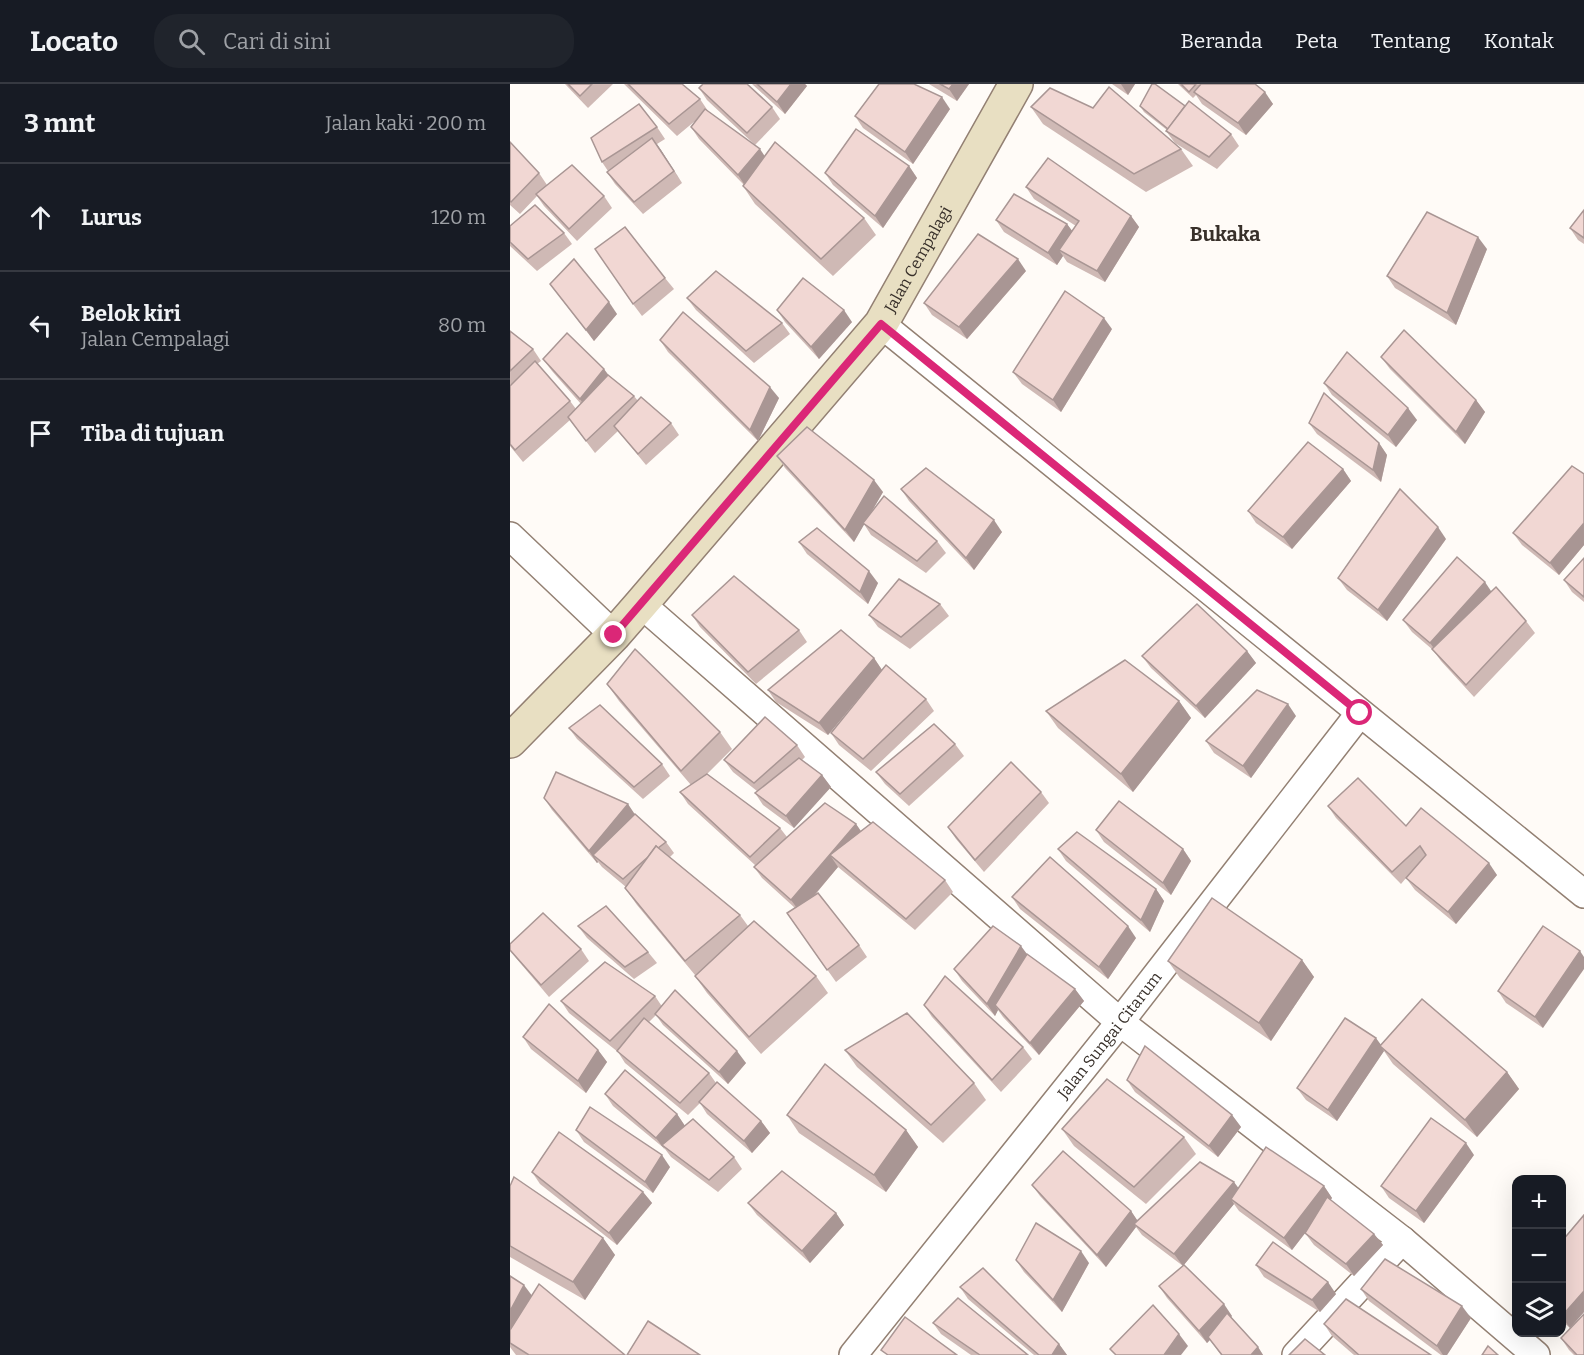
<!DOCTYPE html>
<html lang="id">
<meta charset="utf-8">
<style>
body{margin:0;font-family:Bitter,serif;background:#20242c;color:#f1f3f6}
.controls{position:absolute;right:18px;bottom:18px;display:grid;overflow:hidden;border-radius:12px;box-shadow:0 6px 24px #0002}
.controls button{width:54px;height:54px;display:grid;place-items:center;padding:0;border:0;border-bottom:2px solid #363941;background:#171b24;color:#f1f3f6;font:30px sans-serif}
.stop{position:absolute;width:18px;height:18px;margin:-14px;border:4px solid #db2777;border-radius:50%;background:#fff}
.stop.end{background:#db2777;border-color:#fff;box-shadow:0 2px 6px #0008}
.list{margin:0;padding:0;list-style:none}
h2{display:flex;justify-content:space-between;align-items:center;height:78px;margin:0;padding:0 24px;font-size:26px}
h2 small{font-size:20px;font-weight:400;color:#9ea1a6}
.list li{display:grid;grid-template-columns:39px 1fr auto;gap:18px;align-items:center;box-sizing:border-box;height:108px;padding:0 24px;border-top:2px solid #363941}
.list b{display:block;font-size:22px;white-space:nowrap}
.list p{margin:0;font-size:20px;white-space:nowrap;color:#9ea1a6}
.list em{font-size:20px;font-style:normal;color:#9ea1a6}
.icon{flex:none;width:33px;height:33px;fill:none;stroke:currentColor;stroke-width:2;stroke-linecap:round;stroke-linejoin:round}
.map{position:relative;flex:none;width:1074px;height:1271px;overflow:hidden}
header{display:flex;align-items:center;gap:36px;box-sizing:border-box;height:84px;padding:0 30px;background:#171b24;border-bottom:2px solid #363941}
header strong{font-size:28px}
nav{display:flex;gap:33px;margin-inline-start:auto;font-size:21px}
.search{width:420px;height:54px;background:#20242c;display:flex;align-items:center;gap:15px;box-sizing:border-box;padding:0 21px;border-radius:24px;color:#9ea1a6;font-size:22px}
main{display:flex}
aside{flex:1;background:#171b24}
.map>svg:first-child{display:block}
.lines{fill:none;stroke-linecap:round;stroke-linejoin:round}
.street-casing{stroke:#938073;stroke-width:30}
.secondary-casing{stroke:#938073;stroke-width:36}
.street{stroke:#fff;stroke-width:27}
.secondary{stroke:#e8dfc2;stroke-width:33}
.wall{fill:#cfb9b5}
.shaded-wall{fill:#a99694}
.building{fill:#f1d7d3;stroke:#a99694;stroke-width:1.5}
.route{stroke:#db2777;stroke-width:8}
.labels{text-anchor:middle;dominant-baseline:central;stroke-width:4.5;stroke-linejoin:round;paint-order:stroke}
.street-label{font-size:16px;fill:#38302a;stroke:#fffbf7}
.quarter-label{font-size:20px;font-weight:bold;fill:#38302a;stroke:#fffbf7}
</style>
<header>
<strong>Locato</strong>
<div class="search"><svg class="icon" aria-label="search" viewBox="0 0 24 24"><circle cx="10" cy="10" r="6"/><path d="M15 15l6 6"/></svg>Cari di sini</div>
<nav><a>Beranda</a><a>Peta</a><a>Tentang</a><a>Kontak</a></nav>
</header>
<main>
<aside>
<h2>3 mnt<small>Jalan kaki · 200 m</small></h2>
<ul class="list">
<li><svg class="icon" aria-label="ahead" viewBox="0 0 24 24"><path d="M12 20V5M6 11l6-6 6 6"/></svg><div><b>Lurus</b></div><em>120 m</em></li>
<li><svg class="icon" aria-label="left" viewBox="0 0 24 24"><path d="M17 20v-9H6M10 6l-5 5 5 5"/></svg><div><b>Belok kiri</b><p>Jalan Cempalagi</p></div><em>80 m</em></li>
<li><svg class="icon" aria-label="arrive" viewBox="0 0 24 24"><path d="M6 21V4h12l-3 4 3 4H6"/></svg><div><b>Tiba di tujuan</b></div></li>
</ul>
</aside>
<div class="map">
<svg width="1074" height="1271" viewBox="0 0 1074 1271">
<rect width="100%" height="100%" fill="#fffbf7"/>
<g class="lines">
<defs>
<g id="street">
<polyline points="371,240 1074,810"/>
<polyline points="0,452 104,551"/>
<polyline points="131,520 610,938 892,1156 1026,1271"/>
<path id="s1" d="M343,1271L610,938L850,629"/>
<polyline points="786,1271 892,1156"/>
</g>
<g id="secondary">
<path id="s2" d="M0,657L104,551L131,520L371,240L506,0"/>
</g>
</defs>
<use href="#street" class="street-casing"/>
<use href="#secondary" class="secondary-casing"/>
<use href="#street" class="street"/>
<use href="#secondary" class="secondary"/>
</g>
<g class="wall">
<polygon points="55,0 103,0 78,24"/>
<polygon points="114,0 172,0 190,15 198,27 254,72 354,134 366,151 323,192 245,120 233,102 234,101 189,55 181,43 185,37 167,52"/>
<polygon points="242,0 295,0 297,2 275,30"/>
<polygon points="419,0 459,0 447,17"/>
<polygon points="602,0 625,0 618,11"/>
<polygon points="668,0 745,0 763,20 736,51 692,20 686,11 683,14"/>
<polygon points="189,4 262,23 270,35 245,61 197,16"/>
<polygon points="630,22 675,22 721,50 729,62 707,85 665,59 656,47 657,46 634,28"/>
<polygon points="521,23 671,65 683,82 636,108 533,40"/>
<polygon points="440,25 403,80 353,44 345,32"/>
<polygon points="147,43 155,55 147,60 172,99 133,130 105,100 97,88 98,87 92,78"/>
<polygon points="0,58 29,89 37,101 94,112 102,124 67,157 34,122 27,112 10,130 0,121"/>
<polygon points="399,82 407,94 373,144 323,101 315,89"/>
<polygon points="516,103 621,132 629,143 595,198 557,178 553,172 547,181 494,148 486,136 557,140 562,147 566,142 524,115"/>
<polygon points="1074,126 1074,160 1068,156 1060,144"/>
<polygon points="0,142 54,149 62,160 27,187 0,162"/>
<polygon points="977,165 946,241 885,204 877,192"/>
<polygon points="516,187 457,255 422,231 414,219"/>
<polygon points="155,194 164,205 132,232 123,220"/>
<polygon points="40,200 107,230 84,257"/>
<polygon points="177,214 272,239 280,250 244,279 186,226"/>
<polygon points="267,226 342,238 309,275 275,238"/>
<polygon points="602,245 551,328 512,300 503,288"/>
<polygon points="0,247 23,265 31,277 27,280 60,317 66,325 71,320 42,287 33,275 99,293 124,312 128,317 161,339 169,351 136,381 108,347 85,369 60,336 13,378 0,362"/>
<polygon points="150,256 269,314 248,357 158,268"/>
<polygon points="871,273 966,316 975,328 955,360 880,285"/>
<polygon points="814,299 907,336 886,363 822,311"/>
<polygon points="799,339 869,359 877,371 871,398 807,350"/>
<polygon points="267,372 373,408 360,430 427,457 436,469 416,489 361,451 354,440 344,458 275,384"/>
<polygon points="833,385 841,397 782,465 746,439 738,427"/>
<polygon points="1074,390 1074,461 1049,491 1012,461 1003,449"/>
<polygon points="391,405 492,448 464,486 399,417"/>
<polygon points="936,455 877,537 837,506 828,494"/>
<polygon points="289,458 368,499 358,520 297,470"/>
<polygon points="1074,474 1074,518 1062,508 1054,496"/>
<polygon points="981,508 1016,537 1025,549 964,613 931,577 923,566 902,548 893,536"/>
<polygon points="430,520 439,532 400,565 368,543 359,531"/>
<polygon points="182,531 289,546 297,558 246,600 190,543"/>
<polygon points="737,567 746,579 695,634 641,584 632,572"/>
<polygon points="364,574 372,586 416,615 424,627 361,687 329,661 321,649 371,587 318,651 266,618 258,606"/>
<polygon points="97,600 210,648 222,665 197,690 270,744 277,753 346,740 351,747 435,796 443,808 405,846 328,783 304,812 349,861 357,873 326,898 277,829 285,824 252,794 244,783 245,781 178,720 170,708 181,701 109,617"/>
<polygon points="669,617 681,634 623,708 548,644 536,627"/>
<polygon points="786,632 741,694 704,669 696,657"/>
<polygon points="59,644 152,680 160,692 133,715 67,655"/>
<polygon points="445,660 454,672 399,722 375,700 366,688"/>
<polygon points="287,661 295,673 292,676 312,691 321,703 284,744 253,721 245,709 247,707 223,688 214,676"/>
<polygon points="531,708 539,719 474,788 446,755 438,743"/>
<polygon points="34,714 125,731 156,758 164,769 160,773 230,831 238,842 306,892 318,909 251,970 197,909 185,892 185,891 127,821 115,804 116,803 92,783 88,778 87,779 42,726"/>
<polygon points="818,722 896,742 987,791 946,840 905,806 896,794 891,800 826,734"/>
<polygon points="586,746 673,765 681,777 661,811 594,758"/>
<polygon points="548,765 646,805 654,817 640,848 556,777"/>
<polygon points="502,813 626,854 598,895 510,825"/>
<polygon points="68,842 138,868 147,879 124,895 77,854"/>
<polygon points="1033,842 1033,944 996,919 988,907"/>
<polygon points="0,860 71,865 79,877 39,913 6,874 0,866"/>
<polygon points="517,870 565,905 574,917 529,971 493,933 488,926 485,932 452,897 444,885"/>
<polygon points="792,876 804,893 761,957 670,894 658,877"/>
<polygon points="145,912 151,921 236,979 218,1000 153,941 146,931 139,938 199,989 206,999 251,1037 260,1049 242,1069 197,1030 190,1019 178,1031 115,979 108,968 59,929 51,917"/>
<polygon points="414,921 513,963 522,975 491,1008 422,933"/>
<polygon points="13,953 88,966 97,978 76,1009 21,965"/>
<polygon points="871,962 997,988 1009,1005 967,1053 883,980 874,967 827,1037 796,1016 787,1004"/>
<polygon points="335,966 464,999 476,1016 433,1059 347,983"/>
<polygon points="617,996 722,1031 731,1043 708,1073 625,1008"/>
<polygon points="95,1010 167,1030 175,1042 224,1073 232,1085 208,1108 161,1073 155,1065 103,1022"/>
<polygon points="277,1031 396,1046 408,1063 376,1108 289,1049"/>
<polygon points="552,1045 674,1053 686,1070 636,1120 564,1062"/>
<polygon points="66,1046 160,1083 143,1109 74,1058"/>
<polygon points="964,1071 914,1139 879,1114 871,1102"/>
<polygon points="22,1088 133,1108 142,1119 107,1161 30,1100"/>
<polygon points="522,1101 621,1127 627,1136 728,1104 814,1102 822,1114 820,1116 864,1150 873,1161 844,1192 804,1161 795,1149 796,1148 782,1166 729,1127 724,1120 673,1182 632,1151 626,1143 596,1183 530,1112"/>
<polygon points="0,1102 93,1154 105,1171 75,1216 0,1173"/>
<polygon points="238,1119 326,1129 334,1141 300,1179 247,1131"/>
<polygon points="1074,1131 1074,1228 1060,1244 1052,1237 1052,1157"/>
<polygon points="506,1176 579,1179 552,1228 514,1188"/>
<polygon points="746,1181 826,1210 810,1228 754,1193"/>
<polygon points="0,1192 21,1211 115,1271 6,1271 0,1263"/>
<polygon points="649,1202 722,1232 721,1233 748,1263 753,1271 711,1271 700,1256 697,1259 657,1214"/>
<polygon points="450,1203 549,1260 557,1271 524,1271 458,1215"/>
<polygon points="851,1205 961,1234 937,1271 931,1271 859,1217"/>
<polygon points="423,1239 518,1271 461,1271 431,1250"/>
<polygon points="814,1240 921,1271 844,1271 822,1252"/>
<polygon points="1051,1254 1074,1271 1064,1271 1059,1266"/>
</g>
<g class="shaded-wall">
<polygon points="281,0 295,0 297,2 275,30 267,18"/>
<polygon points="443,0 459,0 447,17 439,5"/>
<polygon points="611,0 625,0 618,11"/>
<polygon points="755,8 763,20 736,51 728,39"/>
<polygon points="432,13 440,25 403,80 395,68"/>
<polygon points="142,54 151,66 172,99"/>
<polygon points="250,65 258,77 236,103 228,91"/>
<polygon points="399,82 407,94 373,144 365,132"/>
<polygon points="621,132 629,143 595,198 587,187"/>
<polygon points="557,140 566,152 549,166 553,172 547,181 538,169"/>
<polygon points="968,153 977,165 946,241 937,229"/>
<polygon points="508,175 516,187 457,255 449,243"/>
<polygon points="99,218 107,230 84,257 76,246"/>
<polygon points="334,226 342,238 309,275 301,263"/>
<polygon points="594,234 602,245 551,328 543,316"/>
<polygon points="94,285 103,297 78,327 70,315"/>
<polygon points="260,303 269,314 248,357 240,346"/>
<polygon points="966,316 975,328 955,360 946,348"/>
<polygon points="898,324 907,336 886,363 878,351"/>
<polygon points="869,359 877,371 871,398 863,386"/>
<polygon points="833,385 841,397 782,465 773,453"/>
<polygon points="364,396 373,408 344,458 335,446"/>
<polygon points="484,436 492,448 464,486 456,474"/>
<polygon points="1074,439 1074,461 1049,491 1040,479"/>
<polygon points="928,443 936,455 877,537 868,526"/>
<polygon points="359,487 368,499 358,520 350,508"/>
<polygon points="975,498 983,510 929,571 920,559"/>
<polygon points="737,567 746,579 695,634 686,622"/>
<polygon points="364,574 372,586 318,651 309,639"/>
<polygon points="669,617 681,634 623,708 611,690"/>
<polygon points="778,620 786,632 741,694 733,682"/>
<polygon points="312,691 321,703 284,744 276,732"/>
<polygon points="118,720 126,732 83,771 88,778 87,779 79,767"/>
<polygon points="346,740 354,752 320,771 328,783 290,828 281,816"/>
<polygon points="673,765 681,777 661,811 653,799"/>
<polygon points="979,779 987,791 946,840 938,828"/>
<polygon points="646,805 654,817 640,848 631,836"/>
<polygon points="618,842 626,854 598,895 589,883"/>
<polygon points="511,862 520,874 485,921 488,926 485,932 477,920"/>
<polygon points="1070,867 1074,873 1074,885 1033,944 1025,933"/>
<polygon points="792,876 804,893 761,957 749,939"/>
<polygon points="565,905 574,917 529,971 520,959"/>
<polygon points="866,954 874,965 870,962 874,967 827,1037 818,1026"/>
<polygon points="88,966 97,978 76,1009 68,997"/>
<polygon points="227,967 236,979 218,1000 209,988"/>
<polygon points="997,988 1009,1005 967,1053 955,1036"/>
<polygon points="167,1030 175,1042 152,1061 155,1066 146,1054"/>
<polygon points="722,1031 731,1043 708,1073 699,1062"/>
<polygon points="251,1037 260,1049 242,1069 234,1057"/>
<polygon points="396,1046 408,1063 376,1108 364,1091"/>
<polygon points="956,1059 964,1071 914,1139 906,1127"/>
<polygon points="152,1071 160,1083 143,1109 135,1098"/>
<polygon points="724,1098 733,1110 721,1115 724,1120 673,1182 664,1170"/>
<polygon points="814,1102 822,1114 782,1166 774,1154"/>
<polygon points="133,1108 142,1119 107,1161 99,1149"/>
<polygon points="621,1127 629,1139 624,1140 626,1143 596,1183 587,1171"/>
<polygon points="326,1129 334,1141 300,1179 292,1167"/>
<polygon points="864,1150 873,1161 844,1192 836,1180"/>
<polygon points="93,1154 105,1171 75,1216 63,1198"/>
<polygon points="571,1167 579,1179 552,1228 543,1216"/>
<polygon points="818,1198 826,1210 810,1228 802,1216"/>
<polygon points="14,1201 23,1213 0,1254 0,1227"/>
<polygon points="1074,1207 1074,1228 1060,1244 1052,1233"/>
<polygon points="714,1220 722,1232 697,1259 689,1247"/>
<polygon points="952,1222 961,1234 937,1271 933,1271 927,1262"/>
<polygon points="669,1250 678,1262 671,1271 654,1271"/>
<polygon points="549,1260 557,1271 542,1271"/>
<polygon points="748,1263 753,1271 741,1271"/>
</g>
<g class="building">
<polygon points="58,0 82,0 70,12"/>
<polygon points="118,0 172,0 190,15 159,40"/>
<polygon points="193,0 237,0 262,23 237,49 189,4"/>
<polygon points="247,0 281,0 267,18"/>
<polygon points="369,0 404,0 432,13 395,68 345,32"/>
<polygon points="430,0 443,0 439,5"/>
<polygon points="642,0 645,0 675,22 658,45 630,22"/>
<polygon points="671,0 686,0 679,8"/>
<polygon points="691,0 745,0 755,8 728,39 684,8"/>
<polygon points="599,3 671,65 624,90 521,23 540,4 583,24"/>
<polygon points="679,17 721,50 699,73 656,47"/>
<polygon points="129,20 147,43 92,78 81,54"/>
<polygon points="195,25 250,65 228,91 181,43"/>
<polygon points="346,45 399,82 365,132 315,89"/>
<polygon points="142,54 164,87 124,118 97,88"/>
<polygon points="0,58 29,89 1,118 0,117"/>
<polygon points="265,58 354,134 311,175 233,102"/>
<polygon points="538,74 621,132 587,187 549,166 569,137 516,103"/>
<polygon points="62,81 94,112 59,145 26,110"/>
<polygon points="504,110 557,140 538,169 486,136"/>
<polygon points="25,121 54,149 18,175 0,158 0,142"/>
<polygon points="1074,126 1074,154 1060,144"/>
<polygon points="917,128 968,153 937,229 877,192"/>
<polygon points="115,143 155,194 123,220 85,165"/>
<polygon points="468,150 508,175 449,243 414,219"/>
<polygon points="64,175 99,218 76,246 40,200"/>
<polygon points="206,187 272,239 236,267 177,214"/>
<polygon points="293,194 334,226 301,263 267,226"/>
<polygon points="555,207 594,234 543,316 503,288"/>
<polygon points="173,228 260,303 240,346 150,256"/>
<polygon points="894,246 966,316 946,348 871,273"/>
<polygon points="0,247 23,265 0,287"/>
<polygon points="57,249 94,285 70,315 33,275"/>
<polygon points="837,268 898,324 878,351 814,299"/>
<polygon points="25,277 60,317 5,366 0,360 0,302"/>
<polygon points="98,291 124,312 76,357 58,333"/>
<polygon points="814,309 869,359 863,386 799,339"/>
<polygon points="131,313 161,339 128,370 104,342"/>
<polygon points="297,343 364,396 335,446 267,372"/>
<polygon points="798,358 833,385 773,453 738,427"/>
<polygon points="1062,382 1074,390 1074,439 1040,479 1003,449"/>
<polygon points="416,384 484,436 456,474 391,405"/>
<polygon points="890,405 928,443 868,526 828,494"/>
<polygon points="374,412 427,457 407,477 353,439"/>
<polygon points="307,444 359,487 350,508 289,458"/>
<polygon points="947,473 975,498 920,559 893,536"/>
<polygon points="1074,474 1074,513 1054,496"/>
<polygon points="224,492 289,546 238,588 182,531"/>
<polygon points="389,495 430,520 391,553 359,531"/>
<polygon points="986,503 1016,537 956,601 922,565"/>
<polygon points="687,520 737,567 686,622 632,572"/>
<polygon points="331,546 364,574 309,639 258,606"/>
<polygon points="125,565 210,648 171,687 97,600"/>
<polygon points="615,576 669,617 611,690 536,627"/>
<polygon points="376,581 416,615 353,675 321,649"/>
<polygon points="747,606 778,620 733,682 696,657"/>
<polygon points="90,621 152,680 124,703 59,644"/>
<polygon points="255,633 287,661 244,699 214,676"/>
<polygon points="424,640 445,660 390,710 366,688"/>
<polygon points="289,674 312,691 276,732 245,709"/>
<polygon points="501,678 531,708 465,776 438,743"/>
<polygon points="46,688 118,720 79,767 34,714"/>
<polygon points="197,690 270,744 240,773 170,708"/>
<polygon points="848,694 896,742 911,724 979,779 938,828 896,794 916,771 910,762 882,788 818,722"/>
<polygon points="609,717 673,765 653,799 586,746"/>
<polygon points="315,719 346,740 281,816 244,783"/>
<polygon points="125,730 156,758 148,764 146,762 138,773 113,795 83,771"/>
<polygon points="363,738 435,796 396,835 320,771"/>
<polygon points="567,748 646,805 631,836 548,765"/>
<polygon points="146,762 230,831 175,877 115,804"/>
<polygon points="540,773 618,842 589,883 502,813"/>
<polygon points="308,809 349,861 317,886 277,829"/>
<polygon points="702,814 792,876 749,939 658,877"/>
<polygon points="96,822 138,868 115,883 68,842"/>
<polygon points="33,829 71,865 31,901 0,866 0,860"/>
<polygon points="244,837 306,892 239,953 185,892"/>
<polygon points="483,842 511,862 477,920 444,885"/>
<polygon points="1033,842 1070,867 1025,933 988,907"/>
<polygon points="517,870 565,905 520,959 485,921"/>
<polygon points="95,878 145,912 100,957 51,917"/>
<polygon points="435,892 513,963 482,996 414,921"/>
<polygon points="165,906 227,967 209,988 145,930"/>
<polygon points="912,915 997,988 955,1036 870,962"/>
<polygon points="39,920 88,966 68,997 13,953"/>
<polygon points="397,929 464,999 421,1041 335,966"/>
<polygon points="134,934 199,989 170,1019 107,967"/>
<polygon points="835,934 866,954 818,1026 787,1004"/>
<polygon points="635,962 722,1031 699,1062 617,996"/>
<polygon points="315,980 396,1046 364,1091 277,1031"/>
<polygon points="115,986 167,1030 146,1054 95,1010"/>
<polygon points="597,995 674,1053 624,1103 552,1045"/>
<polygon points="207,998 251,1037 234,1057 189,1018"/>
<polygon points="80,1023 152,1071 135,1098 66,1046"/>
<polygon points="921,1034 956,1059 906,1127 871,1102"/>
<polygon points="183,1035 224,1073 199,1096 152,1061"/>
<polygon points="49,1048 133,1108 99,1149 22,1088"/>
<polygon points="756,1063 814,1102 774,1154 721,1115"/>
<polygon points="553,1067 621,1127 587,1171 522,1101"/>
<polygon points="690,1078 724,1098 664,1170 624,1140"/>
<polygon points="272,1087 326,1129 292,1167 238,1119"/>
<polygon points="4,1093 93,1154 63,1198 0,1162 0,1102"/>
<polygon points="817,1113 864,1150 836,1180 795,1149"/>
<polygon points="1074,1131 1074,1207 1052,1232 1052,1157"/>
<polygon points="526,1139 571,1167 543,1216 506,1176"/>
<polygon points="763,1158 818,1198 802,1216 746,1181"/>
<polygon points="875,1175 952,1222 927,1262 851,1205"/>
<polygon points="674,1181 714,1220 689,1247 649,1202"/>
<polygon points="473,1184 549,1260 542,1271 529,1271 450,1203"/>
<polygon points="0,1192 14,1201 0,1227"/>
<polygon points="29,1200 115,1271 19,1271 0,1259 0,1246"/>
<polygon points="448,1214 518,1271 470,1271 423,1239"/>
<polygon points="836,1215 921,1271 849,1271 814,1240"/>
<polygon points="643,1221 669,1250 654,1271 606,1271 600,1265"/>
<polygon points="717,1229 748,1263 741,1271 712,1271 698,1253"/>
<polygon points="1074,1230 1074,1271 1067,1271 1051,1254"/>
<polygon points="395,1233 447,1271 378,1271 371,1266"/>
<polygon points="138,1237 190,1271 117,1271"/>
<polygon points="795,1255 815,1271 779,1271"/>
<polygon points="978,1262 988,1271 972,1271"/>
</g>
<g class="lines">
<polyline class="route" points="104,551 371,240 850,629"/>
</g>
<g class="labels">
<g class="street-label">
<text stroke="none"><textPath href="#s2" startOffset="633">Jalan Cempalagi</textPath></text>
<text stroke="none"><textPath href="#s1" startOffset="410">Jalan Sungai Citarum</textPath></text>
</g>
<g class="quarter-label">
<text x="715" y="150">Bukaka</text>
</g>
</g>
</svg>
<div class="controls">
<button>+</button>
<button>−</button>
<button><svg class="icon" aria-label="layers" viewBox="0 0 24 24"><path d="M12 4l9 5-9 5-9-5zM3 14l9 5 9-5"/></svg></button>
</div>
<div class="stop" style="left:850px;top:629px"></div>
<div class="stop end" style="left:104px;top:551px"></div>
</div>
</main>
